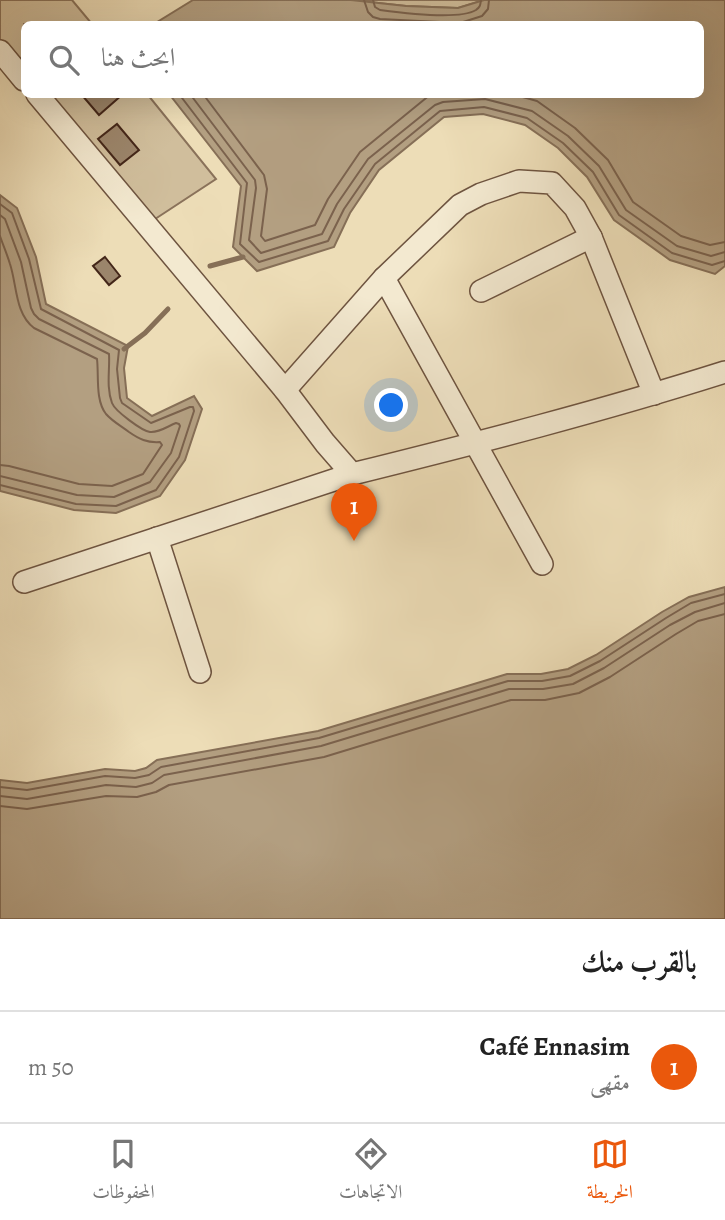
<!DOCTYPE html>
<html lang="ar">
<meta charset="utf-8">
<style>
body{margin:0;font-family:Alegreya,Amiri,serif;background:#f6f6f6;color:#222;direction:rtl}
.you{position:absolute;left:392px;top:406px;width:24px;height:24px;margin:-18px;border:5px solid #fff;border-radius:50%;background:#1a73e8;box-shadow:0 0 0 10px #1a73e833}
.badge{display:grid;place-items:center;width:46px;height:46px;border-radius:50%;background:#ea580c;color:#fff;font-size:23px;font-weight:700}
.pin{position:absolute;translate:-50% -58px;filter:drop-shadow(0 2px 4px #0008)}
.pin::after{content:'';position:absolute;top:37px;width:24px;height:21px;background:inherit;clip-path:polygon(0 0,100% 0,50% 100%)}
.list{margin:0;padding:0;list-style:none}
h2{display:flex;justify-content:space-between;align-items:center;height:91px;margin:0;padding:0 28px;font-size:30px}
h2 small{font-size:23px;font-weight:400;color:#767676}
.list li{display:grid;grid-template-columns:46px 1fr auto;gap:21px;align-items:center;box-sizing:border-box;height:112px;padding:0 28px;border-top:2px solid #e0e0e0}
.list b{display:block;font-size:26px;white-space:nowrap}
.list p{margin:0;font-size:23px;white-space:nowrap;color:#767676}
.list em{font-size:23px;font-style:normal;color:#767676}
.icon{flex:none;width:38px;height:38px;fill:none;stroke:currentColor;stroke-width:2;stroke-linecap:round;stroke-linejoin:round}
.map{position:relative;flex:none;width:725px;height:919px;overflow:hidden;direction:ltr}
.search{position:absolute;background:#fff;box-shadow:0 7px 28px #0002;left:21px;right:21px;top:21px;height:77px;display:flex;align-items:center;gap:18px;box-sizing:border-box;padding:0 24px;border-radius:10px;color:#767676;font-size:26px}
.sheet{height:203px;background:#fff}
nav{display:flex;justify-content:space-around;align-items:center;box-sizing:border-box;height:98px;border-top:2px solid #e0e0e0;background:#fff;font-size:19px;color:#767676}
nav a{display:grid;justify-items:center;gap:4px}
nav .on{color:#ea580c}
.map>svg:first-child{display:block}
.green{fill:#d0be9c;stroke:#8a725a;stroke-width:2}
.water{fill:#b39f81;stroke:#866f57;stroke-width:2}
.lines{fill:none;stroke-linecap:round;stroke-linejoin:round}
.shore{stroke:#7b624d;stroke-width:2}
.stream{stroke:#866f57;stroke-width:5}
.building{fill:#9b856b;stroke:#432619;stroke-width:2}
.minor-casing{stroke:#6e5440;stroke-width:24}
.minor{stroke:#f3e9d0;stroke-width:21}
</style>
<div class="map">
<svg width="725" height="919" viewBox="0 0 725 919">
<rect width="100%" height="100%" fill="#edddb7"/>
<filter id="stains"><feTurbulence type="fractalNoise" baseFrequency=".00286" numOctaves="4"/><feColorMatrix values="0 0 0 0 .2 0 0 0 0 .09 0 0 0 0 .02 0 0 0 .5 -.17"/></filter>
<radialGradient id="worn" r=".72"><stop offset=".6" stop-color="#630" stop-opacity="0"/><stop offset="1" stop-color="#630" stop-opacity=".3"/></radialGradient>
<g class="green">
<polygon points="0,0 72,0 92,24 24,24 24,70 0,40"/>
<polygon points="351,0 484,0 458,8 406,6"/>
<polygon points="45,95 148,95 216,179 149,223"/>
</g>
<g class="water">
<polygon points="193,0 351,0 406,6 458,8 484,0 725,0 725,266 715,274 670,260 614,220 587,177 558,148 525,125 483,114 444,117 379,170 350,213 334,247 257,271 233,247 241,186 170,95 700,94 700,24 154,24"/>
<polygon points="0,195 17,208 36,257 46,304 128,346 124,368 127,398 152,416 194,396 202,409 185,460 160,496 116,513 74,510 0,491"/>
<polygon points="725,587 725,919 0,919 0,780 27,783 105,769 135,771 146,768 157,760 318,731 507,674 541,674 568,669 596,655 662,612 689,597"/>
</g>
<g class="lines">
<g class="shore">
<polyline points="364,0 368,12 373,17 380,19 460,23 482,16 488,9 489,0"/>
<path d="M373,0L375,7L380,10C402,13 459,20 476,10C481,6 480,5 481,0"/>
<polyline points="179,94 247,183 240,244 259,262 328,241 344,209 375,164 440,111 484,107 527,118 563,143 593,172 619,215 672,253 712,265 725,261"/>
<polyline points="190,94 255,180 256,188 249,240 261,253 322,234 337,204 368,159 435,105 443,102 485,99 532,111 568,136 599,166 626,210 677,246 711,256 725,252"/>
<polyline points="203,94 264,175 267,189 261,236 265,241 315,225 328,199 360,152 431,94"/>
<polyline points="512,94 537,101 575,128 608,160 633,202 681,236 710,245 725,242"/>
<polyline points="0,204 12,213 29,259 41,309 119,350 117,369 120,398 122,403 151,423 190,407 193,407 194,411 179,457 156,490 116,506 76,504 0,485"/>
<path d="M0,215L5,219L21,262L31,308L34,314L39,319L109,354C110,369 106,387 112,403C115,411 142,431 150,432C159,433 168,426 176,423L179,424L180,426L171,453L150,482L114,497L77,495L0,476"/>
<path d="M0,236C3,245 7,254 10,264C17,285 15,314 34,328L97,359C99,375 95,400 106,414C112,421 121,426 129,432C139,439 147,443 160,442L162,445L143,474L112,486L79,484L9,466L0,465"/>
<polyline points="0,787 27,790 105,776 135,778 149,775 161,767 319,738 508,681 542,681 570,676 600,661 666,618 691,603 725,594"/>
<polyline points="0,796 27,799 106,785 136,787 152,783 164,775 321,746 509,689 543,689 573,684 604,668 670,625 695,612 725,603"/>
<polyline points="0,806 27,809 106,796 137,797 156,792 169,785 324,757 511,700 545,700 579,693 610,677 676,634 698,621 725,614"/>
</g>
<g class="stream">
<polyline points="210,266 243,257"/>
<polyline points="124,349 145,333 168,309"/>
</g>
</g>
<g class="building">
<polygon points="81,94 123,94 99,115"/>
<polygon points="117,124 139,150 120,165 98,139"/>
<polygon points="105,257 120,276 109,285 93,266"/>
</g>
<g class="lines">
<defs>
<g id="minor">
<polyline points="0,51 24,80"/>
<path d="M37,94L285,390L325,443L352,474C477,443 602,411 725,372"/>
<polyline points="384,278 542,564"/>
<polyline points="481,291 591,237"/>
<polyline points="285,390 384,278 460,205 481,194 519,181 552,183 575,208 591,237 654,394"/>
<polyline points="157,538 200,672"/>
<polyline points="24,582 352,474"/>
</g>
</defs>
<use href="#minor" class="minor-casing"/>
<use href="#minor" class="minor"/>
</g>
<rect width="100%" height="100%" filter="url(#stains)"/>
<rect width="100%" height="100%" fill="url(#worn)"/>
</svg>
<div class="you"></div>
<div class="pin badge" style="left:354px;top:541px">1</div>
<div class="search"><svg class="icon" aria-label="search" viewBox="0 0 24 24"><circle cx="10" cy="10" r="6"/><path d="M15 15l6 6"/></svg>ابحث هنا</div>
</div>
<section class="sheet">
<h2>بالقرب منك<small></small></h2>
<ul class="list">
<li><span class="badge">1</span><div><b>Café Ennasim</b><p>مقهى</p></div><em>50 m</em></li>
</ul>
</section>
<nav>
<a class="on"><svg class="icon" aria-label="map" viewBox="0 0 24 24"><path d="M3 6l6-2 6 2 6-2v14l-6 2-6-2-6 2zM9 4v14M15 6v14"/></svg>الخريطة</a>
<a><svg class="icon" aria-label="directions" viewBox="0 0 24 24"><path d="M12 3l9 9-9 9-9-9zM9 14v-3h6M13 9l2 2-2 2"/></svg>الاتجاهات</a>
<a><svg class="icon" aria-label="saved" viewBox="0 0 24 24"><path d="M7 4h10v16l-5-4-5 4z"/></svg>المحفوظات</a>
</nav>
